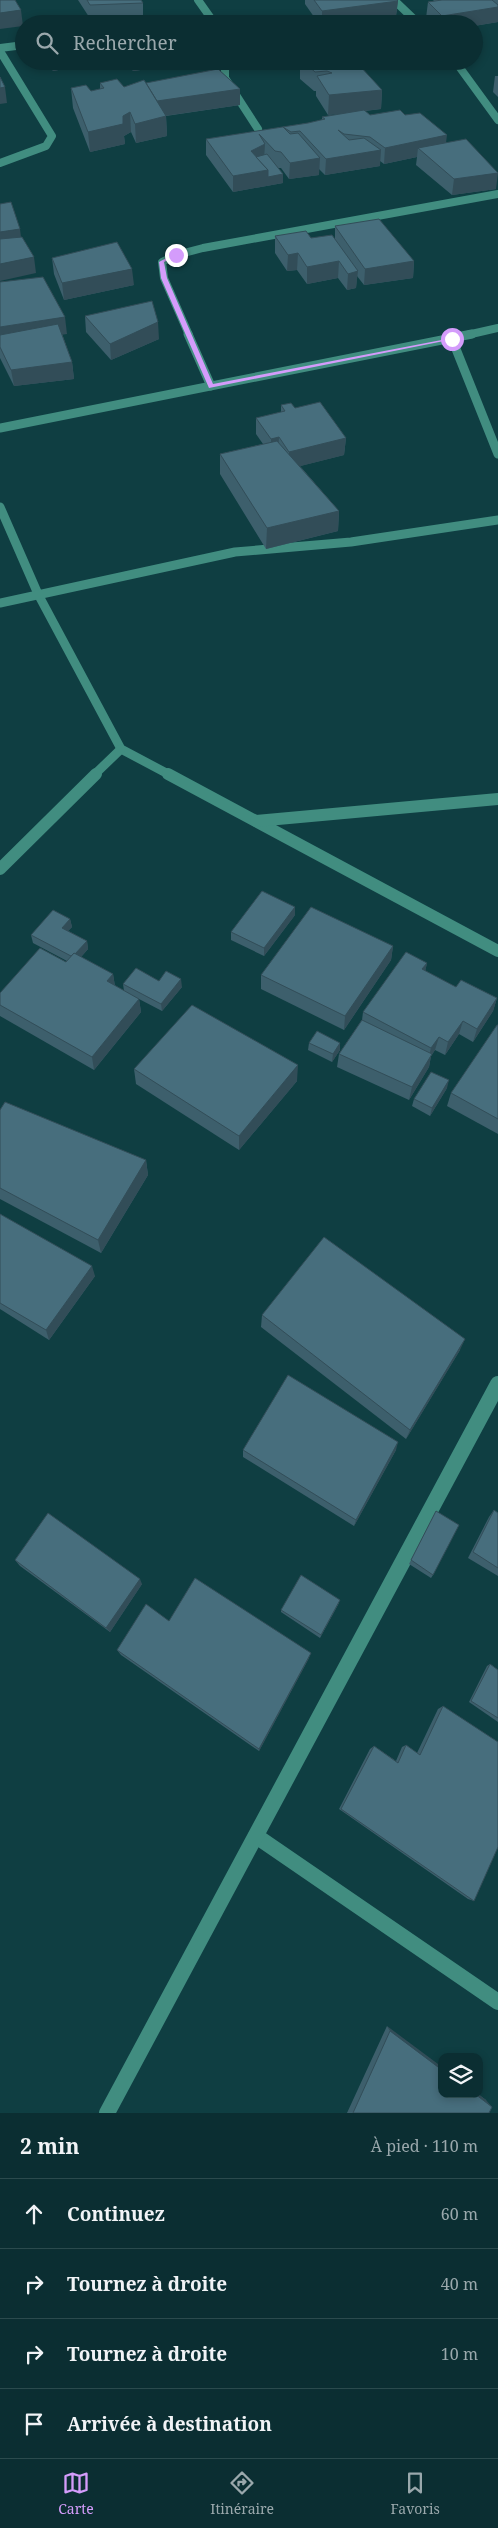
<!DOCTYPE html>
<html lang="fr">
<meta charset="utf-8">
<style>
body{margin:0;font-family:"Noto Serif",serif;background:#193a3e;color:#f1f3f6}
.controls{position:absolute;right:15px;bottom:15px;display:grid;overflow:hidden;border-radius:10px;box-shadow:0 2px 8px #0003}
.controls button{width:45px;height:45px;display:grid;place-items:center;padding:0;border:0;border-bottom:1px solid #2b4a4d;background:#0b2e32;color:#f1f3f6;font:25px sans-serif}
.stop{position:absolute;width:15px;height:15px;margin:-11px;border:4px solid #d49cfb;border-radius:50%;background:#fff}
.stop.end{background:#d49cfb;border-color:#fff;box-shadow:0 1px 5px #0008}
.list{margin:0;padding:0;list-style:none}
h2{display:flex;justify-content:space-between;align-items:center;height:65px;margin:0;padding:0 20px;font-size:21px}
h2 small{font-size:16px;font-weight:400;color:#9aa8ac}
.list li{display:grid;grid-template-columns:32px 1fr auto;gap:15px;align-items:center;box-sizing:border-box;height:70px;padding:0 20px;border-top:1px solid #2b4a4d}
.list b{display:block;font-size:19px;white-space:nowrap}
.list em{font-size:16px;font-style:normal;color:#9aa8ac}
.icon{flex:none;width:28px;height:28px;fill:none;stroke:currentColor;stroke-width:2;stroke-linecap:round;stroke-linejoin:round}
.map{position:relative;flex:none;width:498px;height:2113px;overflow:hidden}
.search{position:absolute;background:#0b2e32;box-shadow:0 2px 8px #0003;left:15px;right:15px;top:15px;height:55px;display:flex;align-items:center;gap:12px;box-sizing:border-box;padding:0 18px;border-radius:28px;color:#9aa8ac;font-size:19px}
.sheet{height:345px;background:#0b2e32}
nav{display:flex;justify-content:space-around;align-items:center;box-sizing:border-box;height:70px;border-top:1px solid #2b4a4d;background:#0b2e32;font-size:14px;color:#9aa8ac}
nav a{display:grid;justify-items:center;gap:2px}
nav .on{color:#d49cfb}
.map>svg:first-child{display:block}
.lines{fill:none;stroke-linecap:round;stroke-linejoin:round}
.minor-far3{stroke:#418d80;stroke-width:8}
.minor-far2{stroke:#418d80;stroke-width:9}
.minor-far1{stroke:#418d80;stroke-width:12}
.minor{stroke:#418d80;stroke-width:16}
.wall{fill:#3d5f6c}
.shaded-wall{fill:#324d58}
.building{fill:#476e7d;stroke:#324d58}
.route{fill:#d49cfb}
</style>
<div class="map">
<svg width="498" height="2113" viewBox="0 0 498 2113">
<rect width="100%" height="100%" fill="#0f3e42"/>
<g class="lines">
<g class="minor-far3">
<polyline points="198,0 215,24"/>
<polyline points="394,0 419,24"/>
<polyline points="0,48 24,45"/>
<polyline points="0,51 52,136 46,146 0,163"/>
<polyline points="225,61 225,78 258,129"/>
<polyline points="455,61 498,120"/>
<polyline points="189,335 164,278 162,262 176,255 203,248 498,194"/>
<polyline points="467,335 498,328"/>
</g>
<g class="minor-far2">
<polyline points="188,334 211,386"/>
<polyline points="452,339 498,454"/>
<polyline points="0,428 472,334"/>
<polyline points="0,507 38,594 121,749 170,775"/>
<polyline points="0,603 235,552 351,542 498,520"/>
<polyline points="94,775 121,749"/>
</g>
<g class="minor-far1">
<polyline points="168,774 498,951"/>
<polyline points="256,821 498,799"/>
<polyline points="0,869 96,774"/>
</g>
<g class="minor">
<polyline points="256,1836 498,2002"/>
<polyline points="107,2113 498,1384"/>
</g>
</g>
<g class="wall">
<polygon points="78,0 141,0 143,3 143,19 91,20"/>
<polygon points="305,0 397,0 398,1 396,16 344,24 319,24 305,4"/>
<polygon points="433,0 498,0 498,22 474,26 474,24 432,24 426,18 428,2 434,1"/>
<polygon points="46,61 107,61 53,71"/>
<polygon points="125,61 185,61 185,64 133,71"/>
<polygon points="288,61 350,61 349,66 382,90 381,109 365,111 370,115 405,115 446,143 496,189 452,195 416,165 417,157 384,164 380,161 380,166 325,175 319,169 319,175 289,179 281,168 278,168 283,183 233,192 206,155 206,139 308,123 322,120 322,117 344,113 328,115 316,96 316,91 314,91 300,79 300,68 294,69"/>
<polygon points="495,76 498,76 498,97 493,92"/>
<polygon points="100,83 124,87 146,83 240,89 240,105 166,116 167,136 136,143 131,132 124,136 125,144 90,152 73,108 71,88 91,91 100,89"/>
<polygon points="335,226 414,261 413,278 364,285 357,276 356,288 347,290 338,278 307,284 297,270 287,271 275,253 275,236 335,239"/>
<polygon points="52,258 134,285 64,300 54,274"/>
<polygon points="0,282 67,334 62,334 72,362 74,379 14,386 0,358"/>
<polygon points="85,316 159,339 111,360 86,332"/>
<polygon points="281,405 295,408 346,438 344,455 300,466 339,511 338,531 266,549 220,474 220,454 263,444 256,434 256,418 281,412"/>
<polygon points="295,915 264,956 231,940 231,932"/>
<polygon points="70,919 72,927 68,931 87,941 88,949 81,957 113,974 115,986 124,991 123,984 159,981 182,987 162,1011 139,999 141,1012 94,1070 0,1016 0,993 66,962 67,961 33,943 31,935"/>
<polygon points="393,946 391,960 344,1030 261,989 261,975"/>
<polygon points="427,963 425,971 456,987 497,998 493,1011 473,1042 459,1034 445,1055 435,1050 431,1056 429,1067 409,1100 337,1067 339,1054 362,1020 363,1012"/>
<polygon points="498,1025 498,1134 447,1106 451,1093"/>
<polygon points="309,1043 340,1043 340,1050 332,1062 308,1050"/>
<polygon points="134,1069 297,1081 239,1150 136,1084"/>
<polygon points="447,1088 430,1116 412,1106 414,1099"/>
<polygon points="0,1110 146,1160 148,1175 101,1253 0,1199"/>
<polygon points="0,1214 95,1276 49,1340 0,1309"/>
<polygon points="262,1315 460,1350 406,1439 261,1327"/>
<polygon points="243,1450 396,1450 354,1526 243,1457"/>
<polygon points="494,1510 498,1513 498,1576 468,1558 489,1517"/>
<polygon points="434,1515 433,1575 431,1578 409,1564"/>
<polygon points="15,1560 142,1584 110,1632 20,1566"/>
<polygon points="339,1603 320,1638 281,1612 281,1610"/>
<polygon points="169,1621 309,1658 259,1751 121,1655 117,1650"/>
<polygon points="490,1664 498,1670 498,1722 469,1702 487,1666"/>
<polygon points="443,1706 474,1901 468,1899 339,1809 370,1749 374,1746 396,1761 402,1747 406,1745 417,1753 438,1709"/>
<polygon points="387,2026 442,2094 478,2094 486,2100 489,2113 347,2113"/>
</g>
<g class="shaded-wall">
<polygon points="398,1 396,16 344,24 322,24 322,11"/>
<polygon points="498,7 498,22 474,26 474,24 441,24 442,16"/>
<polygon points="21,10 23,26 0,29 0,13"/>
<polygon points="52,61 107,61 53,71"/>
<polygon points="132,61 185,61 185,64 133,71"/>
<polygon points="295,61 300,61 300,68 294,69"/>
<polygon points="335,61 350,61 349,73"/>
<polygon points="5,87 7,103 0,104 0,88"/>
<polygon points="240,89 240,105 157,117 156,101"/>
<polygon points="382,90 381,109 328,115 329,95"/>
<polygon points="130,112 131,132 124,136 125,144 90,152 88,132"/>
<polygon points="166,116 167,136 136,143 135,124"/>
<polygon points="447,135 445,151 418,148 417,157 384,164 385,148"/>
<polygon points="265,144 264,160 257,164 251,151"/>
<polygon points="381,150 380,166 325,175 326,159"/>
<polygon points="320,158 319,175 289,179 290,163"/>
<polygon points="268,170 283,174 283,183 233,192 233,176"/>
<polygon points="498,173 496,189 452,195 454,179"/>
<polygon points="20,229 22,245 0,249 0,232"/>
<polygon points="298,253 297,270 287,271 288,255"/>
<polygon points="34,257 36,273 0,281 0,264"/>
<polygon points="339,261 338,278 307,284 307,267"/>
<polygon points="414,261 413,278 364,285 365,269"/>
<polygon points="132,269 134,285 64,300 62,283"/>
<polygon points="358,271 356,288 347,290 348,274"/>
<polygon points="65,317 67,334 0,344 0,327"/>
<polygon points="158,322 159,339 111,360 110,344"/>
<polygon points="72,362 74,379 14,386 11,370"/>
<polygon points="279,437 278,453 271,455 271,439"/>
<polygon points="346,438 344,455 289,469 289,452"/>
<polygon points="339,511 338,531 266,549 267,528"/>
<polygon points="295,907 295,915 264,956 264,948"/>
<polygon points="70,919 72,927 63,936 62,928"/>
<polygon points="87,941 88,949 74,965 72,956"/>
<polygon points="393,946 391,960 344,1030 345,1016"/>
<polygon points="427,963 424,977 422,969"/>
<polygon points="113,974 115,987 107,981"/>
<polygon points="181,979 182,987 162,1011 161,1004"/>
<polygon points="497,998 493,1011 473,1042 477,1029"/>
<polygon points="139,999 141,1012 94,1070 92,1057"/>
<polygon points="463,1021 459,1034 445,1055 448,1042"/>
<polygon points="439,1037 435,1050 431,1056 429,1067 409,1100 412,1087 428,1060 431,1048"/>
<polygon points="340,1043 340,1050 332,1062 333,1054"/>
<polygon points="298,1065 297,1081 239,1150 239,1136"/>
<polygon points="449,1080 447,1088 430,1116 432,1108"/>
<polygon points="146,1160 148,1175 101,1253 98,1240"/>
<polygon points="92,1266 95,1276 49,1340 46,1330"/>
<polygon points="465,1339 460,1350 406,1439 410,1430"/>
<polygon points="398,1442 396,1450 354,1526 356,1520"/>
<polygon points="140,1579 142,1584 110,1632 106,1628"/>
<polygon points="311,1653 309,1658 259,1751 259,1749"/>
<polygon points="387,2026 442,2067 442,2070 390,2031"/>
<polygon points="475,2094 478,2094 486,2100 492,2107"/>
</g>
<g class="building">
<polygon points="0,0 15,0 21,10 0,13"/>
<polygon points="87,0 141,0 143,3 90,5"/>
<polygon points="314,0 397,0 398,1 322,11"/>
<polygon points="442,0 492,0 498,5 498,7 442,16 428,2"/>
<polygon points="303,61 340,61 344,66 359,65 382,90 329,95 317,76 332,73 327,71 315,72"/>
<polygon points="218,69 240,89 157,101 146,83"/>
<polygon points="0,77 5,87 0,88"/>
<polygon points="117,79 124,87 144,80 166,116 135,124 130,112 123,116 123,124 88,132 71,88 86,85 91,91 104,88 100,83"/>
<polygon points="364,110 370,115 400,110 405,115 420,113 447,135 385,148 370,137 344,134 338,130 349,140 364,138 381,150 326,159 300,131 291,132 283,127 290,134 298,133 320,158 290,163 281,152 275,151 259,134 265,144 251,151 268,170 233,176 206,139 308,123 325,119 322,117"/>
<polygon points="466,139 498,173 454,179 418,148"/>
<polygon points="267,154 283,174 268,177 268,170 256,157"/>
<polygon points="11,202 20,229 0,232 0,204"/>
<polygon points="379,219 414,261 365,269 335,226"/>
<polygon points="306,231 311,238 332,235 358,271 348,274 339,261 307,267 298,253 288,255 275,236"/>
<polygon points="22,237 34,257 0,264 0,239"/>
<polygon points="117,242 132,269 62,283 52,258"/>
<polygon points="43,277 65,317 0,327 0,282"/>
<polygon points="152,301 158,322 110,344 85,316"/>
<polygon points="58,324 72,362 11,370 0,347 0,335"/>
<polygon points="320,402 346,438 289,452 279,437 271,439 256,418 285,411 281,405 291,403 295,408"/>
<polygon points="277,441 339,511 267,528 220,454"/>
<polygon points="262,891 295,907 264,948 231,932"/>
<polygon points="311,907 393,946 345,1016 261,975"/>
<polygon points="53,910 70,919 62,928 87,941 75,954 74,953 71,956 31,935"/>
<polygon points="40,948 66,962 74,953 113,974 107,981 139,999 92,1057 0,1005 0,993"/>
<polygon points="406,952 427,963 422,969 456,987 461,980 497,998 477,1029 463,1021 448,1042 439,1037 431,1048 363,1012"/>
<polygon points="136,968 159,981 166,971 181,979 161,1004 123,984"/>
<polygon points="192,1005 298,1065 239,1136 134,1069"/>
<polygon points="362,1020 432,1054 412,1087 339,1054"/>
<polygon points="497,1025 498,1025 498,1119 451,1093"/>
<polygon points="317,1031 340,1043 333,1054 309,1043"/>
<polygon points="431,1072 449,1080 432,1108 414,1099"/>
<polygon points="5,1102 146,1160 98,1240 0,1188 0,1110"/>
<polygon points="0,1214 92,1266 46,1330 0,1303"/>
<polygon points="324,1237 465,1339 410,1430 262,1315"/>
<polygon points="288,1375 398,1442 356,1520 243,1450"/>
<polygon points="494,1510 498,1513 498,1568 473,1552"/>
<polygon points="436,1511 459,1525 433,1575 411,1560"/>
<polygon points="48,1513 140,1579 106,1628 15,1560"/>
<polygon points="301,1575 340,1600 321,1635 281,1610"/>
<polygon points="195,1578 311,1653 259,1749 117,1650 146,1604 169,1621"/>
<polygon points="490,1664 498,1670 498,1718 471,1701"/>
<polygon points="443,1706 498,1742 498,1847 474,1901 341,1809 374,1746 398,1763 406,1745 420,1755"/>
<polygon points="390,2031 442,2070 442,2094 475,2094 492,2107 489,2113 353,2113"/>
</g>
<polygon class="route" points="174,254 178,255 164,262 167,278 213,384 452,338 454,339 209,388 161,278 159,262"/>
</svg>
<div class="controls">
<button><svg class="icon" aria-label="layers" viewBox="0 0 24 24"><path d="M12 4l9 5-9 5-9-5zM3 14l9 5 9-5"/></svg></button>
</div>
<div class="stop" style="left:452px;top:339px"></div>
<div class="stop end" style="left:176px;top:255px"></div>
<div class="search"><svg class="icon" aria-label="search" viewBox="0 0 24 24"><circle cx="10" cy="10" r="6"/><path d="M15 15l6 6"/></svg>Rechercher</div>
</div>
<section class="sheet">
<h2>2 min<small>À pied · 110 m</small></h2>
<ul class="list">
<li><svg class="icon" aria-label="ahead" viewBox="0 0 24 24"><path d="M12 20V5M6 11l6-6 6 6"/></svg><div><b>Continuez</b></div><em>60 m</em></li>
<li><svg class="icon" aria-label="right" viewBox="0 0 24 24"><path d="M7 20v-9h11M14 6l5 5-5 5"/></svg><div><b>Tournez à droite</b></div><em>40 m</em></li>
<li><svg class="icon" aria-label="right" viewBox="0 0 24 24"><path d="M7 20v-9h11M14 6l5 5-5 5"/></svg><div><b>Tournez à droite</b></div><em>10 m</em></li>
<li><svg class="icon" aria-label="arrive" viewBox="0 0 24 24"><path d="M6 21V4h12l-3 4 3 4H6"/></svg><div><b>Arrivée à destination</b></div></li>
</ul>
</section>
<nav>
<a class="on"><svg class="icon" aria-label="map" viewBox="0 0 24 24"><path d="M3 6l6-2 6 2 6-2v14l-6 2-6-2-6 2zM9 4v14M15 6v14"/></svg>Carte</a>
<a><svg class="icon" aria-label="directions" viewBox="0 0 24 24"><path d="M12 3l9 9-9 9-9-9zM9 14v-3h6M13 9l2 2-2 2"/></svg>Itinéraire</a>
<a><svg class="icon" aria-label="saved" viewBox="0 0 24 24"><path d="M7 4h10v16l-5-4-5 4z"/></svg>Favoris</a>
</nav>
